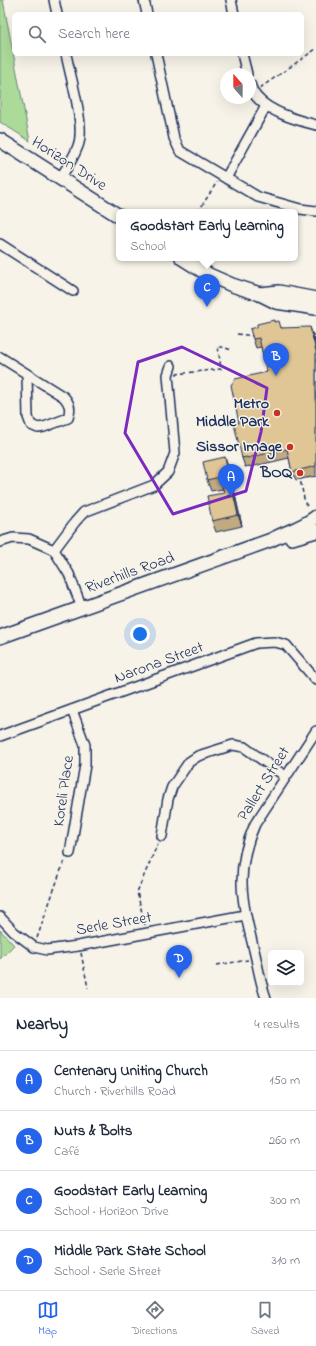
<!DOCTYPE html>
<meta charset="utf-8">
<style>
body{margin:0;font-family:"Indie Flower",sans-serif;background:#f6f6f7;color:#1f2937}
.controls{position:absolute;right:12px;bottom:12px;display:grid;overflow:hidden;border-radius:6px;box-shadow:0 4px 16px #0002}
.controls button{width:36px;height:36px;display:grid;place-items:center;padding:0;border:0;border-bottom:1px solid #e0e1e3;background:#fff;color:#1f2937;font:20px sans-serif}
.compass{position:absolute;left:220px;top:68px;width:36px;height:36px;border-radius:50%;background:#fff;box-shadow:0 4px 16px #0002;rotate:339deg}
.you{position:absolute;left:140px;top:634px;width:14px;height:14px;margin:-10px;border:3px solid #fff;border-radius:50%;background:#1a73e8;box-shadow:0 0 0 6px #1a73e833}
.badge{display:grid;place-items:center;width:26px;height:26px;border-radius:50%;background:#2563eb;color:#fff;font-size:13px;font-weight:700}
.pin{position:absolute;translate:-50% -33px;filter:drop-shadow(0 1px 2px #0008)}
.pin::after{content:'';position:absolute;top:21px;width:14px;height:12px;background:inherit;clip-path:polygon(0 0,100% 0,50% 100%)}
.popup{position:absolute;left:116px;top:209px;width:182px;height:52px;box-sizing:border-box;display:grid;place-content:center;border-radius:6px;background:#fff;filter:drop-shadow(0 1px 3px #0005);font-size:13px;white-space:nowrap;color:#747a83}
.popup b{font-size:15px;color:#1f2937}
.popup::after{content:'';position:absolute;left:50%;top:100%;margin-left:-8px;border:8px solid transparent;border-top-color:#fff}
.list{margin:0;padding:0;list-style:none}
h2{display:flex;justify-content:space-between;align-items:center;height:52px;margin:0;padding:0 16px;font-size:17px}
h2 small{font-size:13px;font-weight:400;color:#747a83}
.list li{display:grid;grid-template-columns:26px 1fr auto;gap:12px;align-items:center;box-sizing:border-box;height:60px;padding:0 16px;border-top:1px solid #e0e1e3}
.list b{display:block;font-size:15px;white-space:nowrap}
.list p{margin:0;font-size:13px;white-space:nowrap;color:#747a83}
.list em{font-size:13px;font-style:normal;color:#747a83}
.icon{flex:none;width:22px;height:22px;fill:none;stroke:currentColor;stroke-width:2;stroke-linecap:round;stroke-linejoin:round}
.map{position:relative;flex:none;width:316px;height:998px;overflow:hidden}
.search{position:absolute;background:#fff;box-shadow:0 4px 16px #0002;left:12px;right:12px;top:12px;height:44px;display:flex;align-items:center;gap:10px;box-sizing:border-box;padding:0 14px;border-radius:6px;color:#747a83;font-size:15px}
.sheet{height:292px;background:#fff}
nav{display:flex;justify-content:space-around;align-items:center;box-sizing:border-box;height:56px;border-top:1px solid #e0e1e3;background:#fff;font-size:11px;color:#747a83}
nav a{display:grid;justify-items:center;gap:2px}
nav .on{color:#2563eb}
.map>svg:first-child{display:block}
.green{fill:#acda99;stroke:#64847c}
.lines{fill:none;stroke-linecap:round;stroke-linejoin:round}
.street-casing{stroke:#1b2f5e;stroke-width:12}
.secondary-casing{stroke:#1b2f5e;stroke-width:16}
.path{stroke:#1b2f5e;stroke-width:1.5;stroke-dasharray:4 3;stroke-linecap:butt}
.street{stroke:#f7f3e8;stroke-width:9}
.secondary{stroke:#f7f3e8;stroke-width:13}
.wall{fill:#c1aa80;stroke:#1b2f5e}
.shaded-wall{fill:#9d8b68;stroke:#1b2f5e}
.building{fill:#e0c695;stroke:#1b2f5e}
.marked{fill:none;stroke:#7b2cbf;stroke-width:3;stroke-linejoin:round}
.poi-dot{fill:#c8321e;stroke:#f7f3e8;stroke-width:1.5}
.labels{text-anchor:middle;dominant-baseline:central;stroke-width:3;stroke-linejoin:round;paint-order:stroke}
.street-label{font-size:16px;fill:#1b2f5e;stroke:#f7f3e8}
.poi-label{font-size:16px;font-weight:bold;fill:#1b2f5e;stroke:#f7f3e8;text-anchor:end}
</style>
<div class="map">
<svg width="316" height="998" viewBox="0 0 316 998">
<rect width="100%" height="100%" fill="#f7f3e8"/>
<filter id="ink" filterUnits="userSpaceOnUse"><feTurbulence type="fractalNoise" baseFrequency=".025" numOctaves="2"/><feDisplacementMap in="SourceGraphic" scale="8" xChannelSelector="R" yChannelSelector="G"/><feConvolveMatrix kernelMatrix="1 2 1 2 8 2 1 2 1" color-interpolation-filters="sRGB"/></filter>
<g filter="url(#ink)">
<g class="green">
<polygon points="0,0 3,0 30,141 0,122"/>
<polygon points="0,930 14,945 0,959"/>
</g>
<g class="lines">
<defs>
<g id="street">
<polyline points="54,0 57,14"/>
<polyline points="144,0 147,14"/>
<polyline points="231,0 234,14"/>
<polyline points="156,54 174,138 180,151 258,197 300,209 316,211"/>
<polyline points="242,54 247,74"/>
<path d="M250,84C251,86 252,90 253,92C264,111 296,120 316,125"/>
<path d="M60,178C67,168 74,157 78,146C86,126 70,76 66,54"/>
<polyline points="226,178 266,106"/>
<polyline points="0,244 73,291"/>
<path d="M0,357L64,397C70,404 71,409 68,418L44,427L38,428L31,425L28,417L27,375"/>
<polyline points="0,542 13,538 29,539 54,550 69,574 82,608"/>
<polyline points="54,550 75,522 84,512 154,485 168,472 175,453 168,375 171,366"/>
<polyline points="0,736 256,643 275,642 286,645 316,680"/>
<polyline points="162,836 168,799 172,787 189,762 198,756 233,745 244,747 285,776"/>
<polyline points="70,853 85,765 85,745 72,710"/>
<polyline points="0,917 14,932 34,947 47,950 78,946 245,915"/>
<path d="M266,998C260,982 258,966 254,950C242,901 234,872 255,824L316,731"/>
</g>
<g id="secondary">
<polyline points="0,140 119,216"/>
<polyline points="182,258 209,275 232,285 260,294 276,302 316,308"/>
<polyline points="260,294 279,292 316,299"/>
<polyline points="292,538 316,531"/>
<path d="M0,637L271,540C286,532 302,528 316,517"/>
</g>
</defs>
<use href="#street" class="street-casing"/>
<use href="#secondary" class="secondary-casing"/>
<g class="path">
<polyline points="260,88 316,49"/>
<polyline points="198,212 217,182"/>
<polyline points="237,334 253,336"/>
<polyline points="310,334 314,335 316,343"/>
<polyline points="176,374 221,369 218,346 232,350"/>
<polyline points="307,506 305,503 300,479 316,476"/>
<polyline points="145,925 137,892 158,843"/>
<polyline points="37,938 62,867 66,859"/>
<polyline points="81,953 88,988"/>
<polyline points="217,965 248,960"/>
</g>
<use href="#street" class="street"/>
<use href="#secondary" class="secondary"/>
</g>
<g class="wall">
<polygon points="275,322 282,328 313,336 316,348 316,476 296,480 292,472 289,458 250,467 250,466 245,467 242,458 239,423 267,372 261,347 256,348 253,339"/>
<polygon points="229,468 242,526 216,532 212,521 224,493 223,489 211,491 207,480"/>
</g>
<g class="shaded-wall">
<polygon points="310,327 313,336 316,348 316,351"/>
<polygon points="225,457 229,468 242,526 238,515"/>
</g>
<g class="building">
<polygon points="274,320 274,322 279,321 281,328 310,327 316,351 316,466 292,472 287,449 247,458 247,457 242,458 234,424 239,423 231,385 235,379 267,372 259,338 253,339 250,329 257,327 257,324"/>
<polygon points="225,457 238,515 212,521 207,496 224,493 220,477 207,480 203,462"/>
</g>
</g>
<path class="marked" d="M182,347L267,388L261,432L246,491L173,514L125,433L138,362Z"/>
<g class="poi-dot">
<circle cx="277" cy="413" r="4"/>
<circle cx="290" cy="447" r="4"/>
<circle cx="300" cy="473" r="4"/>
</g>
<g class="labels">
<g class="street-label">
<text transform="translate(69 164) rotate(33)">Horizon Drive</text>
<text transform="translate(130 573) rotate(-20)">Riverhills Road</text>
<text transform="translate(159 663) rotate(-20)">Narona Street</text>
<text transform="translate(264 784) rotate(-58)">Pallert Street</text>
<text transform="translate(64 791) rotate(-82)">Koreli Place</text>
<text transform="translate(114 924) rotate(-10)">Serle Street</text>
</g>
<g class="poi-label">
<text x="269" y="404">Metro<tspan x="269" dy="18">Middle Park</tspan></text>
<text x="282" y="447">Sissor Image</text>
<text x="292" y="473">BOQ</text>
</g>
</g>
</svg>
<div class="controls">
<button><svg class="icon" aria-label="layers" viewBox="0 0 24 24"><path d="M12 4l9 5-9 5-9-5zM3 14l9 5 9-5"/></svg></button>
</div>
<svg class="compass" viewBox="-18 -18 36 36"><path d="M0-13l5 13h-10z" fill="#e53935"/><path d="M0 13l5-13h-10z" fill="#747a83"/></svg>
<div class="you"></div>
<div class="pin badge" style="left:231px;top:497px">A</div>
<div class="pin badge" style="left:276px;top:376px">B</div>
<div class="pin badge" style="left:207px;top:307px">C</div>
<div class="popup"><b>Goodstart Early Learning</b>School</div>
<div class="pin badge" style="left:179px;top:978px">D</div>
<div class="search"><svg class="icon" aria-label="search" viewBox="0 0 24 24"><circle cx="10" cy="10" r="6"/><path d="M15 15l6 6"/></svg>Search here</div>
</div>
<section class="sheet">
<h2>Nearby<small>4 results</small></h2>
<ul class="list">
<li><span class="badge">A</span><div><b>Centenary Uniting Church</b><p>Church · Riverhills Road</p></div><em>150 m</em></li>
<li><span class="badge">B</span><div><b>Nuts &amp; Bolts</b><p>Café</p></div><em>260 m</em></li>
<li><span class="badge">C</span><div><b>Goodstart Early Learning</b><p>School · Horizon Drive</p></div><em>300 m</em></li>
<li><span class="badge">D</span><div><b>Middle Park State School</b><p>School · Serle Street</p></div><em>310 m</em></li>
</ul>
</section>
<nav>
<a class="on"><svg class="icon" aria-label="map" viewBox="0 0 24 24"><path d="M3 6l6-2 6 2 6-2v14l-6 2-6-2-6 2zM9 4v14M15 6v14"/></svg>Map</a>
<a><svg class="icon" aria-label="directions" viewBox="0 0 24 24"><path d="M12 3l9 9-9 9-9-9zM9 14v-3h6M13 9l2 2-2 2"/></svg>Directions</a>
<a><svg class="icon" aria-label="saved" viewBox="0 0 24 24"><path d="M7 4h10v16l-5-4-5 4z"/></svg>Saved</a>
</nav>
